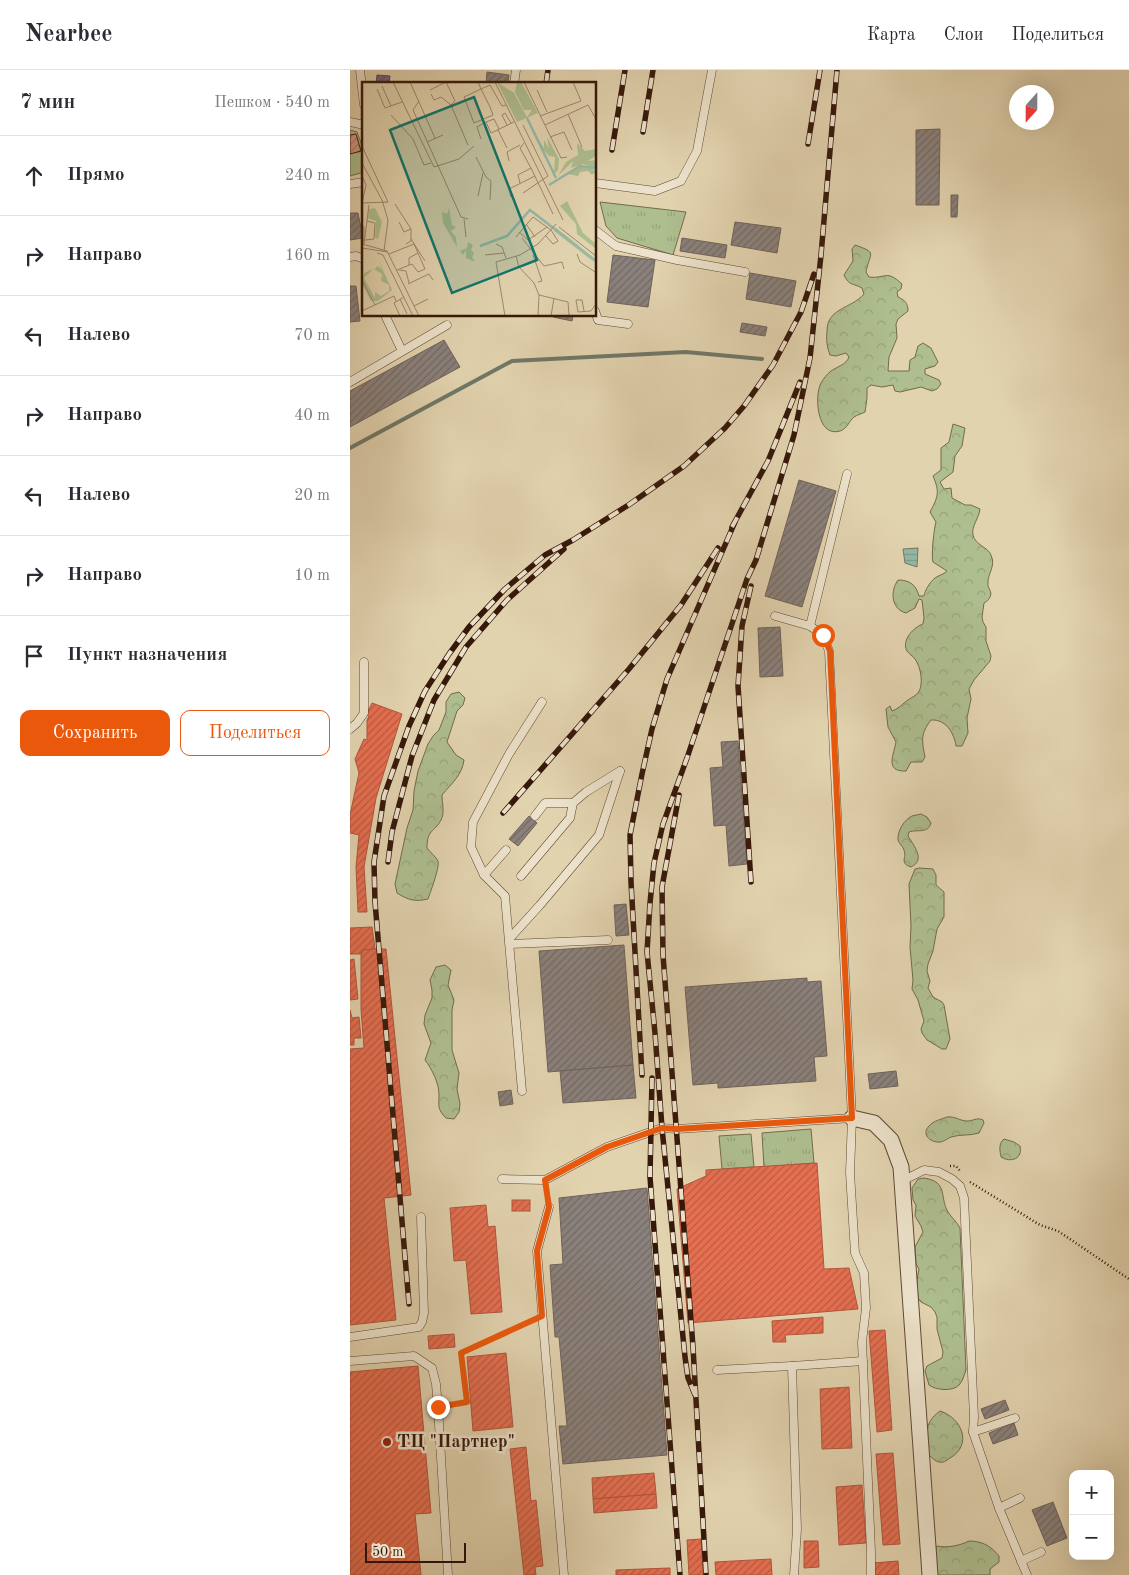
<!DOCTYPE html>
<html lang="ru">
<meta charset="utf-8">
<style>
body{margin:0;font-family:"Old Standard TT",serif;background:#f7f7f7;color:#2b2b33}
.controls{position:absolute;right:15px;bottom:15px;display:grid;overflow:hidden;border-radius:10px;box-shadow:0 5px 20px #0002}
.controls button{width:45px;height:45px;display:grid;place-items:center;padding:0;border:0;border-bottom:1px solid #e1e1e2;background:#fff;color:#2b2b33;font:25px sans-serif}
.compass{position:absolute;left:659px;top:15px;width:45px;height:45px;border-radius:50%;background:#fff;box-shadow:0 5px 20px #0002;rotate:201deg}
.scale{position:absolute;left:15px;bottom:12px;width:101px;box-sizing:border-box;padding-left:5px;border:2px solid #36180a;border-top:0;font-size:14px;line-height:18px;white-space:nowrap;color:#36180a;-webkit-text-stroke:4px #ece2cb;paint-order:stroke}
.stop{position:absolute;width:15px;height:15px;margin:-11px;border:4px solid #ea580c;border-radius:50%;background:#fff}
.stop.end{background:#ea580c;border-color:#fff;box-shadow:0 1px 5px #0008}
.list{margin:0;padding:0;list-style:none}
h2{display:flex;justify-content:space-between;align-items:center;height:65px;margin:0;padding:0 20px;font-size:21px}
h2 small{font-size:16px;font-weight:400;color:#7c7c81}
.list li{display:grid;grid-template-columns:32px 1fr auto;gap:15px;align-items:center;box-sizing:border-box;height:80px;padding:0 20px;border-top:1px solid #e1e1e2}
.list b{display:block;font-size:19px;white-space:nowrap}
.list em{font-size:16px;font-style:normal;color:#7c7c81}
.actions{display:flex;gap:10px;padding:15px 20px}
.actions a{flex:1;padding:11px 0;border:1px solid #ea580c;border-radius:10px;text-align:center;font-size:18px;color:#ea580c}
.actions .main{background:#ea580c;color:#fff}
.icon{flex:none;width:28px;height:28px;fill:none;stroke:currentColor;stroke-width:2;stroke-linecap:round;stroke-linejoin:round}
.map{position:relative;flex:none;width:779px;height:1505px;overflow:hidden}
header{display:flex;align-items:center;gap:30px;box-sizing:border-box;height:70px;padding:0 25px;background:#fff;border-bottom:1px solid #e1e1e2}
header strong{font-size:24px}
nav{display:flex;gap:28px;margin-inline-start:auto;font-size:18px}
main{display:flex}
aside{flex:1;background:#fff}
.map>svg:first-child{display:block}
.grass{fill:url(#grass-tufts);stroke:#726b4c}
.forest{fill:url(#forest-crowns);stroke:#726b4c}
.water{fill:url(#water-rules);stroke:#6f7868}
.shops{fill:url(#shops-hatch);stroke:#b2553c}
.offices{fill:url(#offices-hatch);stroke:#5c4658}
.industry{fill:url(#industry-hatch);stroke:#71625a}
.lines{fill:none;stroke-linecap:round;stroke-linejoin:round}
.stream{stroke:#6f7868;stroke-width:4}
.building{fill:url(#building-hatch);stroke:#36180a}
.lane-casing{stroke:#614733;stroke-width:9}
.street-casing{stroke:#614733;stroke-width:17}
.path{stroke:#36180a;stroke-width:2.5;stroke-dasharray:1 2.5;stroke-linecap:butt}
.lane{stroke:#ece2cb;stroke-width:8}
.street{stroke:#ece2cb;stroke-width:15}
.rail-casing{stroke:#36180a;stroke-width:5.5}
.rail{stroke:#ece2cb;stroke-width:4;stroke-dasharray:11;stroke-linecap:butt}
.route{stroke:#ea580c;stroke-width:6}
.poi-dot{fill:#8f2418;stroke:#ece2cb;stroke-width:2}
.labels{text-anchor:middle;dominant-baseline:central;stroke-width:5;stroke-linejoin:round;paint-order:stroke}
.poi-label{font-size:18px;font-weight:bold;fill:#36180a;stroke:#ece2cb;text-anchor:start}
.inset-river{fill:none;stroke:#95b8a7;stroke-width:2.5}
.inset-road{fill:none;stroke:#9d886d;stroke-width:1}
.view{fill:#0f766e;fill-opacity:0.15;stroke:#0f766e;stroke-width:2.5}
.inset-edge{fill:none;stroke:#36180a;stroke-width:2.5}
</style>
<header>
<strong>Nearbee</strong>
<nav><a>Карта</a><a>Слои</a><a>Поделиться</a></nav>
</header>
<main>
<aside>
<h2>7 мин<small>Пешком · 540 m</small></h2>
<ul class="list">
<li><svg class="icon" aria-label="ahead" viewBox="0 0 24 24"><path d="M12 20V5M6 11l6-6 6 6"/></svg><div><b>Прямо</b></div><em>240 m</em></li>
<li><svg class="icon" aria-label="right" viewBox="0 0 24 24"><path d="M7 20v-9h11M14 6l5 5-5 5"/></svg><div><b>Направо</b></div><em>160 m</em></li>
<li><svg class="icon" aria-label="left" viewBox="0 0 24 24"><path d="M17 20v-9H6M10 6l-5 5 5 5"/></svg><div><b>Налево</b></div><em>70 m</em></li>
<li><svg class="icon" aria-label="right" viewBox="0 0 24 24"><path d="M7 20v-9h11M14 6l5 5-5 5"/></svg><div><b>Направо</b></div><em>40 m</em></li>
<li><svg class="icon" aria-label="left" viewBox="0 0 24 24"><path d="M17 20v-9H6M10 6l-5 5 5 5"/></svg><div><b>Налево</b></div><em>20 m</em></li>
<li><svg class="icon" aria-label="right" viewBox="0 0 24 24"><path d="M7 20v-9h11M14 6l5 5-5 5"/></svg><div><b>Направо</b></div><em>10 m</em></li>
<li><svg class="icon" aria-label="arrive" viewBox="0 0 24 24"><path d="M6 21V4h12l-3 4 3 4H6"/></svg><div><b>Пункт назначения</b></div></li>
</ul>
<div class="actions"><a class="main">Сохранить</a><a>Поделиться</a></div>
</aside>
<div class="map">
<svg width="779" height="1505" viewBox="0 0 779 1505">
<defs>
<pattern id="grass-tufts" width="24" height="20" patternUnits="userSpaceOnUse" patternTransform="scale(1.25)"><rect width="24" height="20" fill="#aebe8f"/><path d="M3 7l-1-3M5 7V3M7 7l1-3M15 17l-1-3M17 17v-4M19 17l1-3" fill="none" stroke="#96a37a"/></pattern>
<pattern id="forest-crowns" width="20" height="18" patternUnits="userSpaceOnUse" patternTransform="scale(1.25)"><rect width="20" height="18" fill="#aebe8f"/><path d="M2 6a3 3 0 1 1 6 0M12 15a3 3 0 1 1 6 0" fill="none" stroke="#96a37a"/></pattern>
<pattern id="water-rules" width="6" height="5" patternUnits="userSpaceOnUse" patternTransform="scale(1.25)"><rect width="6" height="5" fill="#95b8a7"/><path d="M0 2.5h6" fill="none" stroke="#819d8e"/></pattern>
<pattern id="shops-hatch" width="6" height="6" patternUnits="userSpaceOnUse" patternTransform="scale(1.25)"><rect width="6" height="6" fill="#e76f51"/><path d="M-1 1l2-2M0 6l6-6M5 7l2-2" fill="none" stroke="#bc5a41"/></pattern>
<pattern id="offices-hatch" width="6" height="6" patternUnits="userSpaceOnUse" patternTransform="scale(1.25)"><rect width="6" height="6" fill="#6d597a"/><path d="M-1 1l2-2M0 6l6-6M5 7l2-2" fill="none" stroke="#827189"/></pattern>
<pattern id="industry-hatch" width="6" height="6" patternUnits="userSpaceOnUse" patternTransform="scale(1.25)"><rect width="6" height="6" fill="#8a817c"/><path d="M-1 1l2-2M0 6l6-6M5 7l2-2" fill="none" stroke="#726964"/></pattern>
<pattern id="building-hatch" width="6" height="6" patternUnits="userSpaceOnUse" patternTransform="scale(1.25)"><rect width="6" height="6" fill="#d69b86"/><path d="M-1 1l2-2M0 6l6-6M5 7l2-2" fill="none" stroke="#ae7d6c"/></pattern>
</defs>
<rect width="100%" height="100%" fill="#e2d3af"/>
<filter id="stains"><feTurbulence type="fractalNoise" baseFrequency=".004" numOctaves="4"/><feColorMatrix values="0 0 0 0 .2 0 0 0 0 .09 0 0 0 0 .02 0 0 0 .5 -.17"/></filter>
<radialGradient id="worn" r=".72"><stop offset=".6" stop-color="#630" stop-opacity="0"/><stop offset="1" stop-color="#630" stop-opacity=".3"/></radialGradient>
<g class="grass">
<polygon points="0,60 7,62 14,81 14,102 0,106"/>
<polygon points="250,132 336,142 323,185 267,168 256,156"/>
<polygon points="461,1059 464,1093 414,1097 412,1063"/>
<polygon points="401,1064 404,1097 372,1099 369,1066"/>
</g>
<g class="forest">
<path d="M505,175C528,183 520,182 516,202L519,207C536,209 536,199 552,214L551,219L547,222L548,227C554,230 558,232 558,241L548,249L546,254L547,268L539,287L538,301H559L560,290L565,287L568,276L573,273L581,278L588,292L585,296L575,299V304L589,310L591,314L587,319L582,321L571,317L550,322L545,321L543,315L532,317L521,315L517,318V328L515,342C511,344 507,345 504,347C499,351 497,359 490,361C467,368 464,326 471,313C474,308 477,304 481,301C488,296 496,295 499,287L496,283L486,286L480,285C477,277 476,270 477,261C477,238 501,239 514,224L512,218C503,213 499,216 494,205L503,191L502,179Z"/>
<path d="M603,354L615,358L612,376L605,386L603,402L590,412L594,419L601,418L602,428L615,435H621L630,439C629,448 621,457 623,465C625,475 638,477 641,485C646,496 638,503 638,512C637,519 643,521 640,527C638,531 637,531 634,533L632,547L633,552L636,557V571L641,586L640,591L624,610L619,619L621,629L617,648L618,663L612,676H606C604,663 596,649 581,650C570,664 572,671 575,687L572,692H561L556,701C534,702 544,684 546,672L538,657L536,639L540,636L542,641C550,638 552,634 558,630C561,628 565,626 568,623C574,615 571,597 565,589C563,586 559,584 557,581C551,570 564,557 573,554L574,548L572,530L569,529L565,538L556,543C541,539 540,521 548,510C560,510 566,515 569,526H574C575,520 580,512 585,508C589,505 593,505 597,501L583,492C581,486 584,458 586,452L580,442C588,427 590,422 583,406L591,400V378L599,372Z"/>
<path d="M109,622L115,628L113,635L107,641L97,672L106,685L114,690C112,705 102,713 92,725C92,733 95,743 91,750C84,763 77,759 77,778C80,782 86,787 88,791C90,797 80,823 78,829C65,832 58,830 47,823L45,814L57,758L63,740L64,721L68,701L78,674L83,666L89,660L96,642V632L101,624Z"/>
<path d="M571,744L577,747L581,753C578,764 568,759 559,762L558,766C564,776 576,790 561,797C549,793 557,788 554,780C553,776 549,774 548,770C547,761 555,749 562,746C565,745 568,745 571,744Z"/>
<polygon points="569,798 583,799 586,805 586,815 594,822 594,847 587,859 583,881 578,894 577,901 580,911 578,918 583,927 592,932 594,935 600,969 596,979 592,979 577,970 572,963 571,959 574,951 568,930 562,919 563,910 560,877 561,856 559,814 565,799"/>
<path d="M95,895L101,900L98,915L104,930L102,940V980L109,1003L107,1019L110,1034L109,1042L104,1049L96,1048C87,1039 89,1036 89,1025C89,1013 82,999 75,990L81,973L74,954L75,945L82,928V920L80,910L86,897Z"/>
<path d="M597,1047C605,1046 610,1051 617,1051C624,1051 626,1047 633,1050L634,1053L629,1063C620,1066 611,1064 601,1067C596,1069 593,1073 587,1072C578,1071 572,1063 579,1056C583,1051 592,1049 597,1047Z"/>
<path d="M654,1069L664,1072L670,1076C673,1089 661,1093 651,1087C650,1081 648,1074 654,1069Z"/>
<path d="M574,1108C599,1112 589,1127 598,1142C601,1147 607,1152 610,1158L616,1300C614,1305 613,1311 609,1315C603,1322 585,1320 579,1315L575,1301L577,1296L592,1288L593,1282L587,1259V1247L585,1242L581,1237L571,1232L568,1228L567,1210L569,1199L566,1194L565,1177L573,1162L571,1156L565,1146L566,1135L563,1130L562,1118L568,1109Z"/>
<path d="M590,1341C612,1348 623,1375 600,1388C596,1391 593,1393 589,1392C585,1391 582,1388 579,1385C578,1365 572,1354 590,1341Z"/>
<path d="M619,1471C632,1471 641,1476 649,1486V1492L640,1499V1505H586L585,1481L587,1476C597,1478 609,1476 619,1471Z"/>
</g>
<polygon class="water" points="568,478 567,497 555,493 553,479"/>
<g class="shops">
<polygon points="22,633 52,644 26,728 14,797 17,842 8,842 6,797 9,765 0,763 0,745 9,703 5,689 14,669 17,670 17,650 19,646 16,645"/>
<polygon points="22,857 25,879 13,880 11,884 0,884 0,858"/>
<polygon points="25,879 36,879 61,1125 34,1128 46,1250 0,1255 0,979 14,978 11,939 11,884 13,880"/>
<polygon points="4,889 8,929 0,930 0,890"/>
<polygon points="0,940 2,948 9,947 11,968 4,968 4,975 0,975"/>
<polygon points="467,1093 474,1199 499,1198 508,1239 338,1253 327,1119 356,1106 356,1100"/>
<rect x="162" y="1130" width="18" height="11"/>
<polygon points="136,1135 138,1157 145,1156 152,1242 121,1244 116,1190 104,1191 100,1138"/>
<polygon points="473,1247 473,1263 435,1265 436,1272 423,1272 422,1251"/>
<polygon points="535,1260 542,1360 527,1362 519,1261"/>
<polygon points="104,1264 105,1277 79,1279 78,1266"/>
<polygon points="156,1283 163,1357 123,1361 117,1287"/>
<polygon points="68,1296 81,1443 65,1444 71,1505 0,1505 0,1302"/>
<polygon points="499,1317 502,1378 472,1379 470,1319"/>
<polygon points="176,1377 181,1431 186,1430 193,1496 185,1497 186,1505 174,1505 160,1379"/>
<polygon points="543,1383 550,1474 533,1475 526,1384"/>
<polygon points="304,1403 306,1424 243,1429 242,1408"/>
<polygon points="512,1415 516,1473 489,1475 486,1417"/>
<polygon points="306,1424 307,1438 244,1443 243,1429"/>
<polygon points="351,1469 353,1505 339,1505 337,1470"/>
<polygon points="454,1471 468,1471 469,1497 454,1498"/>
<polygon points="421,1489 422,1505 366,1505 365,1492"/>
<polygon points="548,1491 549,1505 524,1505 523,1493"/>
<polygon points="320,1498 320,1505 266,1505 266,1500"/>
</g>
<polygon class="offices" points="27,5 40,6 39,14 26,14"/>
<g class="industry">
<polygon points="137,2 159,5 158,14 136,14"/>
<polygon points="590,59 589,135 566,135 566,60"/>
<polygon points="601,125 608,125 607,147 601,147"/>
<polygon points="0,143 8,143 13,168 0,170"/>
<polygon points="385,152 431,158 427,183 381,175"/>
<polygon points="332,168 377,175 375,188 330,181"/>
<polygon points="263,185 305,190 298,237 257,232"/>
<polygon points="400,203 446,211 441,237 396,229"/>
<polygon points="0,216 6,216 10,251 0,252"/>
<polygon points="204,245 223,245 222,251 203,247"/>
<polygon points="392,253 417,257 415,266 390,262"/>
<polygon points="94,270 110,297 0,357 0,321"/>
<polygon points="449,410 486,421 452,537 415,526"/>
<polygon points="430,557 433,606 410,607 408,558"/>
<polygon points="388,671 397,794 379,796 376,755 364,756 360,698 373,697 371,672"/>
<polygon points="179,746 187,753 168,776 159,769"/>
<polygon points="276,834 279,865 266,866 264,835"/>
<polygon points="274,875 283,995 198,1002 189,881"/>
<polygon points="457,908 457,912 471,911 477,986 464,987 466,1011 368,1018 368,1013 343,1015 335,917"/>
<polygon points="283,995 286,1028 213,1033 210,1001"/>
<polygon points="546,1001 548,1016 520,1019 518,1004"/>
<polygon points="161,1020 163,1034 150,1036 148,1022"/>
<polygon points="297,1118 317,1385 213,1394 209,1356 217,1356 209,1267 205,1267 200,1195 213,1194 209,1128"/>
<polygon points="655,1330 659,1340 635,1349 631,1339"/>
<polygon points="664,1353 668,1365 643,1374 639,1363"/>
<polygon points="703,1432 717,1468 697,1476 682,1440"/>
</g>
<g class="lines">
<polyline class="stream" points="0,378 162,291 336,282 412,289"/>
</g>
<polygon class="building" points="6,64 11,81 0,84 0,65"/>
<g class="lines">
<defs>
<g id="lane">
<polyline points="10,0 14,35"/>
<polyline points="164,14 166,0"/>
<polyline points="0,52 14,55"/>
<polyline points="245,113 305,121 331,111 347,81 362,0"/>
<polyline points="0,114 14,112"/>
<polyline points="245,160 266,176 327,190 395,202"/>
<polyline points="0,187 6,186 14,189"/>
<polyline points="245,241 248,250 278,254"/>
<polyline points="35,245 52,281"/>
<polyline points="0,312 97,255"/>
<polyline points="425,546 460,556 473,565 479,581 502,1048 500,1103 505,1183 514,1203 516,1238 512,1272 521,1482 521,1505"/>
<polyline points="460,556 497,404"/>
<polyline points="0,659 7,653 14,643 14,592"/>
<polyline points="185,746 195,733 223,733 236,722 270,701"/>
<polyline points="134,805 156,780"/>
<polyline points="171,806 220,748 223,733"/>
<polyline points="160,868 190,835 249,765 270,701"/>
<polyline points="160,874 258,870"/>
<polyline points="172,1021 155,826 134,805 121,777 123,752 159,684 192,632"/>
<polyline points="152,1109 195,1110 257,1077 312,1058 327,1059 502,1048"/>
<polyline points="552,1111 574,1100 589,1102 602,1109 610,1116 614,1128 624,1347 623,1362 649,1438 677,1505"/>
<polyline points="199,1137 187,1181 214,1505"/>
<polyline points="0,1267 69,1257 72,1252 74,1243 71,1147"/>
<polyline points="0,1291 64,1286 82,1298 86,1314 88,1337 98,1505"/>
<polyline points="442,1296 447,1459 444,1505"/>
<polyline points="367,1300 442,1296 513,1291"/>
<polyline points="623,1362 665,1348"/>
<polyline points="649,1438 670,1428"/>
<polyline points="671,1491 691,1482"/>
</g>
<polyline id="street" points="502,1048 524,1053 541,1070 551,1097 580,1505"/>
</defs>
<use href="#lane" class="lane-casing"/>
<use href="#street" class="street-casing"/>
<g class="path">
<polyline points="600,1096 606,1096 611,1102"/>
<polyline points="620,1112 690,1155 708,1161 779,1209"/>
<polyline points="97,1336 117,1332 111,1283 184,1250"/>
</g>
<use href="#lane" class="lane"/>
<use href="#street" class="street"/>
<defs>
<g id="rail">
<polyline points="196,14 198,0"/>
<polyline points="293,62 303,0"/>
<polyline points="458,74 470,0"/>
<polyline points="262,80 275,0"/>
<polyline points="382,457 418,391 450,312"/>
<polyline points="329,725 312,817 313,885 343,1277 356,1505"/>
<polyline points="153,743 279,599 331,535 368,478"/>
<polyline points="38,792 42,762 62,686 84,630 116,577 157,530 214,479"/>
<polyline points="401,812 388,616 392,556 401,516"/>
<polyline points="292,1005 281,812 280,765 292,704 302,659 317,609 385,452"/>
<polyline points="302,1008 300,1107 330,1505"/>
<polyline points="59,1234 25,832 24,792 34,726 59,656 75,621 99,584 119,557 155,519 195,485 223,470 280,434 334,396 375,358 394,336 423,295 451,242 464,204"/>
<polyline points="345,1325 338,1308 335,1287 312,1058 305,963 297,882 300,833 304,793 313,754 337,688 397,509 406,490 444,365 460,288 471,185 487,0"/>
</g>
</defs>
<use href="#rail" class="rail-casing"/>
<use href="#rail" class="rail"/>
</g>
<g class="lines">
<polyline class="route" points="88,1337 117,1332 111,1283 192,1246 187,1181 199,1137 195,1110 257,1077 312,1058 327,1059 502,1048 480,581 473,565"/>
</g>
<circle class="poi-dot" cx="37" cy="1372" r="5"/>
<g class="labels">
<g class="poi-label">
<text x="47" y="1372">ТЦ "Партнер"</text>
</g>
</g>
<g transform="translate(12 12)">
<rect width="234" height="234" fill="#e2d3af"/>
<path d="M135,0L152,11L165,35L170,28H162L153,10L155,0H159L176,31L155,40Z" fill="#aebe8f"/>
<path d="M185,55L197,77L196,88L192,92L193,75L187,74L180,66L176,57L182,66V58L187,67ZM215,61L223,69L234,67V74L226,79L234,78V85H229L234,90L230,93L226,89L218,90L216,94L206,92L218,85H229L221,82L209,86L211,79L196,94L204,80L216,73ZM205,119L221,151L234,162V167L215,152L214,142L198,124ZM13,126L20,140L16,157L13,155L14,139L6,136L7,127ZM87,126L90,143L94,145L89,149L94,155L95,165L81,141L80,130L85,132ZM194,146L216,163L233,181L192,149ZM106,160L111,163L109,168L112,171L110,175L113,180L104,176V168L101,173L98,169L105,166ZM16,177L30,208L16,219H9L0,202L2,191L11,187L2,196L13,216V210L19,214L27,209V203L19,199L20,192L12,187L16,184L20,188Z" fill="#aebe8f"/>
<path class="inset-river" d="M165,36L194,96M187,103L218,84L234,86M118,164L145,154L168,128L234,179"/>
<path class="inset-road" d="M31,0L72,85L97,77L112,64M48,0L73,56M116,0L119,7L128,25L131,33L112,41L102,15L119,7L128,3L140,24L144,23M133,0L201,138M162,0L199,76L205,75M20,4L29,24M15,7L23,26L40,20M68,8L84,0M175,8L185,30M69,12L72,18L79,15L89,23L93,19L84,0M57,19L51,28L99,135L106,137M89,23L106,63M206,32L220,65M29,33L51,57L62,83L69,81M178,34L219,19L211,0M124,40L129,51L152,40M145,43L140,33L143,31L149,41M161,43L186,94L161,111M183,43L226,23L234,37M136,48L145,66M188,55L202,50L210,68M119,57L115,45L124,40L132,37L137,47M65,60L81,53M162,61L158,66L169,86M0,64L26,120L0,121M114,75L124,95L129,99L128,118M147,79L145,70L158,63M0,81L20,118L26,138L22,169M0,94L4,103L0,121M158,101L156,93L169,86L191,132M116,114L121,91M149,115L147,107L173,94M33,122L49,147V159L44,162M102,137L104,155M37,140L42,150L49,147M164,142L173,155M2,144V160M197,145L234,174M157,150L166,158L185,145M154,155L171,135L189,148L196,159L191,162L184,154M160,156L182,184L200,180L202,187M49,157L63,179M3,158L12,157L13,141L5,139M0,162L25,169L57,234M2,162L7,123M134,162L140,165L144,176M0,166L26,170M15,171L21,173L51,234M27,172L52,162L63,187L56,190L50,182L35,188M215,172L218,180L233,190M123,173L142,171M171,173L180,199L176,200M154,174L157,185L172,201L177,213L176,234M47,183V176L56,171M37,188L44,189L47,201M0,198L13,223M46,202L67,192L71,198M177,213L206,220L207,233M38,217L45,232M52,224L66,217M0,229L32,214L34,219M222,229L220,218H214L216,230L229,229L234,222M38,234L32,221L42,215M143,234L134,180L158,173L176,162L194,142M189,234L192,216"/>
<path class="view" d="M112,15L175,178L90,211L28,48Z"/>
<rect width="234" height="234" class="inset-edge"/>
</g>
<rect width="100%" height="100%" filter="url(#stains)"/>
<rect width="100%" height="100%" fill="url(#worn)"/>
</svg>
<div class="controls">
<button>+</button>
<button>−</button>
</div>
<svg class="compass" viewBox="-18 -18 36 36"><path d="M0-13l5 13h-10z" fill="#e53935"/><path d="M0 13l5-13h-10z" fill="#7c7c81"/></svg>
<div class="scale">50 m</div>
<div class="stop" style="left:473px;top:565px"></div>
<div class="stop end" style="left:88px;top:1337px"></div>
</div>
</main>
